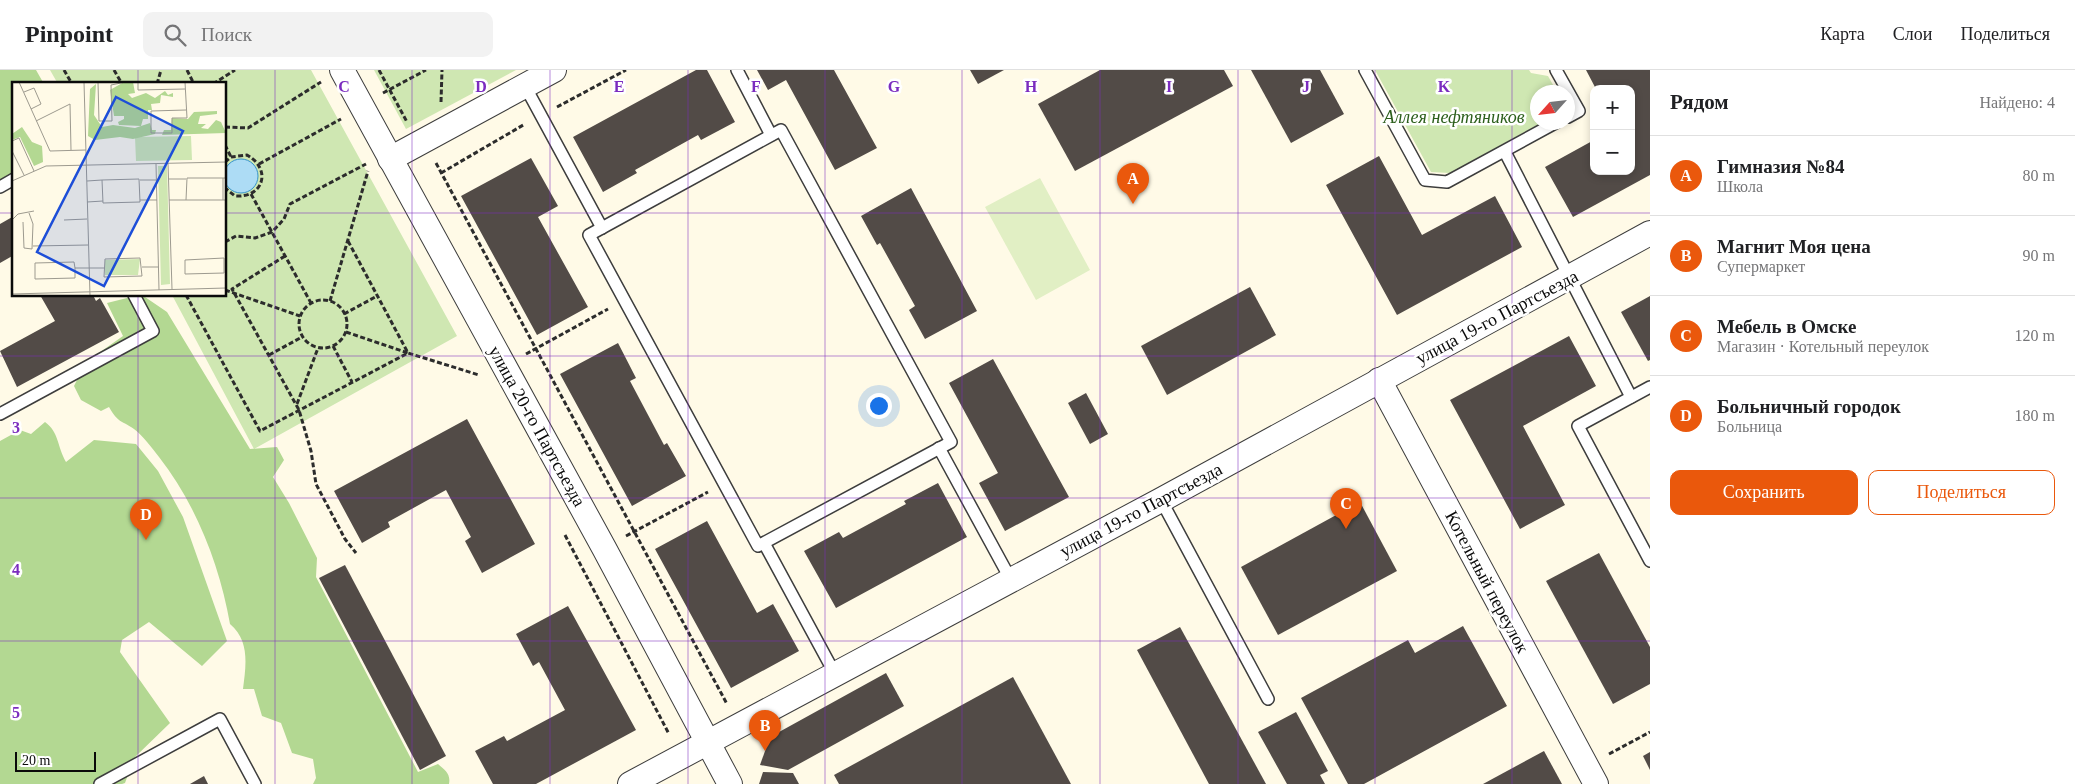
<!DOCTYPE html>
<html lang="ru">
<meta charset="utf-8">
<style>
body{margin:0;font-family:"Times New Roman",serif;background:#f2f2f2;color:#202124}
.controls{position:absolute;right:15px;top:15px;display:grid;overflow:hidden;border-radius:10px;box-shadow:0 2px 8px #0003}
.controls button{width:45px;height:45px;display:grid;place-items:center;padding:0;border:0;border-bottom:1px solid #e0e0e0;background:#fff;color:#202124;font:25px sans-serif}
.compass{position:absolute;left:1530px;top:15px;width:45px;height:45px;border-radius:50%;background:#fff;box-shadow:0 2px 8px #0003;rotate:243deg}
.scale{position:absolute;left:15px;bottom:12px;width:81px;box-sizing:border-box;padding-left:5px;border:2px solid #0a0a0a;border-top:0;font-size:14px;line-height:18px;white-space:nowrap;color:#0a0a0a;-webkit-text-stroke:4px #fff;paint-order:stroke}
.you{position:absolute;left:878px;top:335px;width:18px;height:18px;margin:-12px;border:4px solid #fff;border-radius:50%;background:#1a73e8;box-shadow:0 0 0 8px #1a73e833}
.badge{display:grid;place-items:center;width:32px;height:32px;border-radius:50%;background:#ea580c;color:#fff;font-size:16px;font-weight:700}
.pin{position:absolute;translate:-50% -41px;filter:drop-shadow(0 1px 2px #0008)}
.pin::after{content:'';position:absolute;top:26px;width:18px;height:15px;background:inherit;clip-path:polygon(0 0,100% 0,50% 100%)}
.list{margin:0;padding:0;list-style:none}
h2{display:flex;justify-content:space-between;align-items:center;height:65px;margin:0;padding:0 20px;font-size:21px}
h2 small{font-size:16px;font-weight:400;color:#757577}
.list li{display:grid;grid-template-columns:32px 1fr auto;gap:15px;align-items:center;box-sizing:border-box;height:80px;padding:0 20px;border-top:1px solid #e0e0e0}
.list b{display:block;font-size:19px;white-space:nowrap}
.list p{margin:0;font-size:16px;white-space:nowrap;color:#757577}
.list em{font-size:16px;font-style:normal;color:#757577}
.actions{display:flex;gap:10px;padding:15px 20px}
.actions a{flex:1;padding:11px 0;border:1px solid #ea580c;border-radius:10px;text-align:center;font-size:18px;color:#ea580c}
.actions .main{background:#ea580c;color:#fff}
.icon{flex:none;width:28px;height:28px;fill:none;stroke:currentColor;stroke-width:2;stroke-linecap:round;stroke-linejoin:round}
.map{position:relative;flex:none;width:1650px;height:714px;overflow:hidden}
header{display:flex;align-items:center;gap:30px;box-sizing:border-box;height:70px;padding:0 25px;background:#fff;border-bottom:1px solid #e0e0e0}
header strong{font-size:24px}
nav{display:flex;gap:28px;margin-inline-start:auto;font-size:18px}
.search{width:350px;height:45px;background:#f2f2f2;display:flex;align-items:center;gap:12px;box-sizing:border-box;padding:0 18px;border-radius:10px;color:#757577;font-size:19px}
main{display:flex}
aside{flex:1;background:#fff}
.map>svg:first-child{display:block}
.green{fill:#cfe7b2}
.forest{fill:#b3d892}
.pitch{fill:#e1efc4}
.water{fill:#addcf5;stroke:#3593cb}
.building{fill:#524b47}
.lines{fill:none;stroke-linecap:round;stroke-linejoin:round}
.service-casing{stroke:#3d3d3d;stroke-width:14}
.minor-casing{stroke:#3d3d3d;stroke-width:26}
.path{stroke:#2c2c2c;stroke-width:3;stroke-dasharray:5 2.5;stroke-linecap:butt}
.service{stroke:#fff;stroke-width:11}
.minor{stroke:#fff;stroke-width:24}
.grid{fill:none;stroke:#7b2cbf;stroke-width:1;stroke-opacity:0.55}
.labels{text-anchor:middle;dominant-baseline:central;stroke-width:5;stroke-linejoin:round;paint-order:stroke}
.park-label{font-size:18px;font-style:italic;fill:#2c5f1c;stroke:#fff}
.street-label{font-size:18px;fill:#0a0a0a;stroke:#fff}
.inset-road{fill:none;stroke:#9d9a8f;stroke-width:1}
.view{fill:#1d4ed8;fill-opacity:0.15;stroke:#1d4ed8;stroke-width:2.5}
.inset-edge{fill:none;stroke:#0a0a0a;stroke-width:2.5}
.grid-label{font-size:16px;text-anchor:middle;font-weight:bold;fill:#7b2cbf;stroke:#fff;stroke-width:5;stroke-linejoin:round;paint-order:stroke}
</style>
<header>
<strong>Pinpoint</strong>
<div class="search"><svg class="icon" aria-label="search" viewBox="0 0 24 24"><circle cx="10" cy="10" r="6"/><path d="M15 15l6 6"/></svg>Поиск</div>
<nav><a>Карта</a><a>Слои</a><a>Поделиться</a></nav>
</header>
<main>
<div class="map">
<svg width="1650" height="714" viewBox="0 0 1650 714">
<rect width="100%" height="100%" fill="#fffae7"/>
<g class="green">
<polygon points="50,0 311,0 457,266 254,379 172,225 225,225 225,14 58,14"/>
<polygon points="374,0 516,0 406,59"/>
<polygon points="1375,0 1529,0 1531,3 1548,6 1557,22 1538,22 1538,52 1541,53 1450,103 1431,102"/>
</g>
<g class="forest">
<polygon points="0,0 36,0 44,14 14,14 14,105 0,122"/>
<path d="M145,227L167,242L250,379L277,377L284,390L273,407L289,433L317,488L316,507L418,702L438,694C445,700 451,704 449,714H313L316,708L313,689L292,683L281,653L262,646L254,619H243C246,595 250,571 230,554C220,496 196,434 159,387C152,378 143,366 134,359C120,349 119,354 109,337L101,341L81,330L74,316L86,292L123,266L107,233L127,228Z"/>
<path d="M45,352C59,362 57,376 66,392L94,370L136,374L158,401L183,447L227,571L202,596L149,552L122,570L120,582L170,653L134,688L125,713L122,714H0V371L20,360L31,364Z"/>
</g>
<polygon class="pitch" points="1040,108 1090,200 1036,230 985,137"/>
<circle class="water" cx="241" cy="106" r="17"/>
<g class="building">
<polygon points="696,0 707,0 735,52 701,70 698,65 635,100 637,103 603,122 573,67"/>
<polygon points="757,0 834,0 877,78 835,100 786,10 768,20"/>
<polygon points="970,0 1004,0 978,14"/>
<polygon points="1100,0 1224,0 1233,16 1075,101 1038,34"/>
<polygon points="1251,0 1320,0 1344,44 1291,73"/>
<polygon points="1586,0 1650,0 1650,105 1573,147 1545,97 1594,70 1594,101 1631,101 1631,19 1596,19"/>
<polygon points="1379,86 1422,165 1495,126 1522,177 1397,245 1326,115"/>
<polygon points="531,88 558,136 538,147 588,237 537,265 461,126"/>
<polygon points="911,118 977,241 925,269 909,240 915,236 880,173 877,175 861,146"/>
<polygon points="14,146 14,185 0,193 0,154"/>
<polygon points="1250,217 1276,265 1167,325 1141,276"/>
<polygon points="40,225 93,225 96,231 100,228 119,262 17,317 0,281 55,251"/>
<polygon points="1650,226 1650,290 1648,291 1621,242"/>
<polygon points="1569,266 1596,316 1523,356 1565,435 1520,459 1450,330"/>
<polygon points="618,273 636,308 630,311 664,375 667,373 686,406 632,436 560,304"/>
<polygon points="993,289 1069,427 1005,461 979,413 998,403 949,313"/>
<polygon points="1086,323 1108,364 1090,374 1068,333"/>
<polygon points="467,349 535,474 482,503 465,471 471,467 446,420 388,452 390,457 362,473 334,421"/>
<polygon points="938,413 967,467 836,538 804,481 839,462 843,468 906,434 904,431"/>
<polygon points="1360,432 1397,501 1278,565 1241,497"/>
<polygon points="707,451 757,543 773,534 799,581 731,618 655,479"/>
<polygon points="1599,483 1650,577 1650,614 1613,634 1546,511"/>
<polygon points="345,495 446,686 420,700 319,508"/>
<polygon points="568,536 636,660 536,714 493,714 475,681 504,666 507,671 565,640 539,592 533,596 516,564"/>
<polygon points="1463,556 1507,636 1364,714 1348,714 1301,628 1408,570 1415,583"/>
<polygon points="1180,557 1266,714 1209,714 1137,580"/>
<polygon points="886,603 904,636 788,700 760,695 770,667"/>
<polygon points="1013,607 1071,714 839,714 834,705"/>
<polygon points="1296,642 1328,701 1320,705 1325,714 1287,714 1258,662"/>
<polygon points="1544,681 1562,714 1483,714"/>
<polygon points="1650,682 1650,700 1643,686"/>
<polygon points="763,702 793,703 799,714 759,714"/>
<polygon points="204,706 208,714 190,714"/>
</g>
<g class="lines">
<defs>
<g id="service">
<polyline points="737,0 771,65"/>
<polyline points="1365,0 1425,110 1447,112 1557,52"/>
<polyline points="1556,0 1579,41 1568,47"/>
<polyline points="525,16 602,158"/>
<polygon points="781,60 951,372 758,476 589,165"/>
<polyline points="1505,82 1631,327"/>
<polyline points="0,117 14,109"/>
<polyline points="1650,317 1578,356 1650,491"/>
<polyline points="0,344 153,261 134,225"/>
<polyline points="939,378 1011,510"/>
<polyline points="1161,430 1268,629"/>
<polyline points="764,473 835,604"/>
<polyline points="100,714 220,649 255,714"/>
</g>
<g id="minor">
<polyline points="342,0 604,478 730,714"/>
<polyline points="390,89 554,0"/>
<polyline points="1379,310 1596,714"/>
<polyline points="630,714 1161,430 1650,163"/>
</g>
</defs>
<use href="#service" class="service-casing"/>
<use href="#minor" class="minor-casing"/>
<g class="path">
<polyline points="64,0 72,14"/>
<polyline points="114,0 122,14"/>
<polyline points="187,0 194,14"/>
<polyline points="379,0 407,52"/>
<polyline points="157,14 161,0"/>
<polyline points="213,14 235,0"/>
<polyline points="383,23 426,0"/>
<polyline points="441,32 442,0"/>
<polyline points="557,37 626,0"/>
<polyline points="225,57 248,58 321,12"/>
<polyline points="225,75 231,87"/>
<path d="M225,92L231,87L247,85C272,99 264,128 235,126L225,118"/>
<polyline points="436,93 727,634"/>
<polyline points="259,94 341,49"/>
<polyline points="441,103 525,54"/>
<polyline points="251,124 311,233"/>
<polyline points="348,171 408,283"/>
<polyline points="225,172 236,166 255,168 272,162 284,149 290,134 366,94"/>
<polyline points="285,186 232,219 299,340 311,381 316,414 345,469 356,483"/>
<polyline points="225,220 300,246"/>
<polyline points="186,225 260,361 408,283 479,305"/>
<circle cx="323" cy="254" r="24"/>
<polyline points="330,231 368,101"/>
<polyline points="344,244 377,226"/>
<polyline points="346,262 408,283"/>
<polyline points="333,276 352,312"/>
<polyline points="526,284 608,239"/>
<polyline points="269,285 302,267"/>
<polyline points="297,334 318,278"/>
<polyline points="565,465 669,664"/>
<polyline points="626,466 708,422"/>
<polyline points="1609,684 1650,662"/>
</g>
<use href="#service" class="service"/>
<use href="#minor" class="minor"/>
</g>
<path class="grid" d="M138,0V14M275,0V714M412,0V714M550,0V714M688,0V714M825,0V714M962,0V714M1100,0V714M1238,0V714M1375,0V714M1512,0V714M0,143H14M225,143H1650M138,225V714M0,286H1650M0,428H1650M0,571H1650"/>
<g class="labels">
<g class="park-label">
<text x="1454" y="47">Аллея нефтяников</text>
</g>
<g class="street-label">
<text transform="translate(1497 247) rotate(-28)">улица 19-го Партсъезда</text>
<text transform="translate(537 356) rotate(61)">улица 20-го Партсъезда</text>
<text transform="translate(1141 440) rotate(-28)">улица 19-го Партсъезда</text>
<text transform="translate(1487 512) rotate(62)">Котельный переулок</text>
</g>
</g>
<g transform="translate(12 12)">
<rect width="214" height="214" fill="#fffae7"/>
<path d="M179,54L180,78L124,79L123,55ZM146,84H155L158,202L149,203ZM128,177L126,193H93V178Z" fill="#cfe7b2"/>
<path d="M112,0H121L123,11L116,12L120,16L134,11L143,16L153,9L156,13L161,11V15L149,13L148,21L139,22L140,28H136V37H131L129,44L107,43L106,40L112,37V34H102L98,8ZM84,2L82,33L90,45L101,43L123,46L138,41L140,48H144L143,52L121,57L108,55L83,58L76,54L78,7ZM205,29V32L188,34L186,42H194L189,46L196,47L204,38L209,40L214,51L150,53L152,48H159L160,36L176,37L182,30ZM10,45L20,60L30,64L31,80L22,84L8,55L0,58V52Z" fill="#b3d892"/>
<path class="inset-road" d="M7,0L38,69L74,68M72,0L78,214M86,0L87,39H100L99,3L114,0M126,0V8L173,7M173,0L175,36H160V51H139V29L174,28M12,10L22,6L29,22L19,27M24,39L58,22L59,68M0,59L7,56L22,89M0,69L12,93M156,81L160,207M144,82L147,208M211,96H175L174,118H214M127,97L128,120L91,121L90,98ZM157,97H174M128,98H144M0,99L34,84L214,80M75,99L90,98M128,118H145M157,118H174M211,118V96H214M75,120L91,119M0,138L6,132L22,129M52,138L75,137M11,140L12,166L20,167L21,142L17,131M21,164L76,163M128,176L130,194L92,195L93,177ZM212,176V191L173,192V178ZM130,185H147M63,186V196L23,197V181L62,180L63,186H92M0,212L214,206"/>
<path class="view" d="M104,15L171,49L92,204L25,170Z"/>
<rect width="214" height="214" class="inset-edge"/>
</g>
<g class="grid-label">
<text x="344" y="22">C</text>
<text x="481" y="22">D</text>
<text x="619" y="22">E</text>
<text x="756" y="22">F</text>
<text x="894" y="22">G</text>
<text x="1031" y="22">H</text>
<text x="1169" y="22">I</text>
<text x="1306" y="22">J</text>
<text x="1444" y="22">K</text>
<text x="16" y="363">3</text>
<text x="16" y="505">4</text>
<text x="16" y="648">5</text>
</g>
</svg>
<div class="controls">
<button>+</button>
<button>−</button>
</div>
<svg class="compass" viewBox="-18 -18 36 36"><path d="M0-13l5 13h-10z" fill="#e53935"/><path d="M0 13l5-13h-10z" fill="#757577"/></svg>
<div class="scale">20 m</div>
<div class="you"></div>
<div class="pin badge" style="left:1133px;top:134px">A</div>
<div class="pin badge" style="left:765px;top:681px">B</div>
<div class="pin badge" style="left:1346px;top:459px">C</div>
<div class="pin badge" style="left:146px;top:470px">D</div>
</div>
<aside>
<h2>Рядом<small>Найдено: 4</small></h2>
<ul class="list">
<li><span class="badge">A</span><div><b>Гимназия №84</b><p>Школа</p></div><em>80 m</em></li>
<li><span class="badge">B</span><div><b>Магнит Моя цена</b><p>Супермаркет</p></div><em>90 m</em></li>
<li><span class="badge">C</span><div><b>Мебель в Омске</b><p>Магазин · Котельный переулок</p></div><em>120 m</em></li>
<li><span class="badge">D</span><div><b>Больничный городок</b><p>Больница</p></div><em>180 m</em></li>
</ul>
<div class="actions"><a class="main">Сохранить</a><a>Поделиться</a></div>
</aside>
</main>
